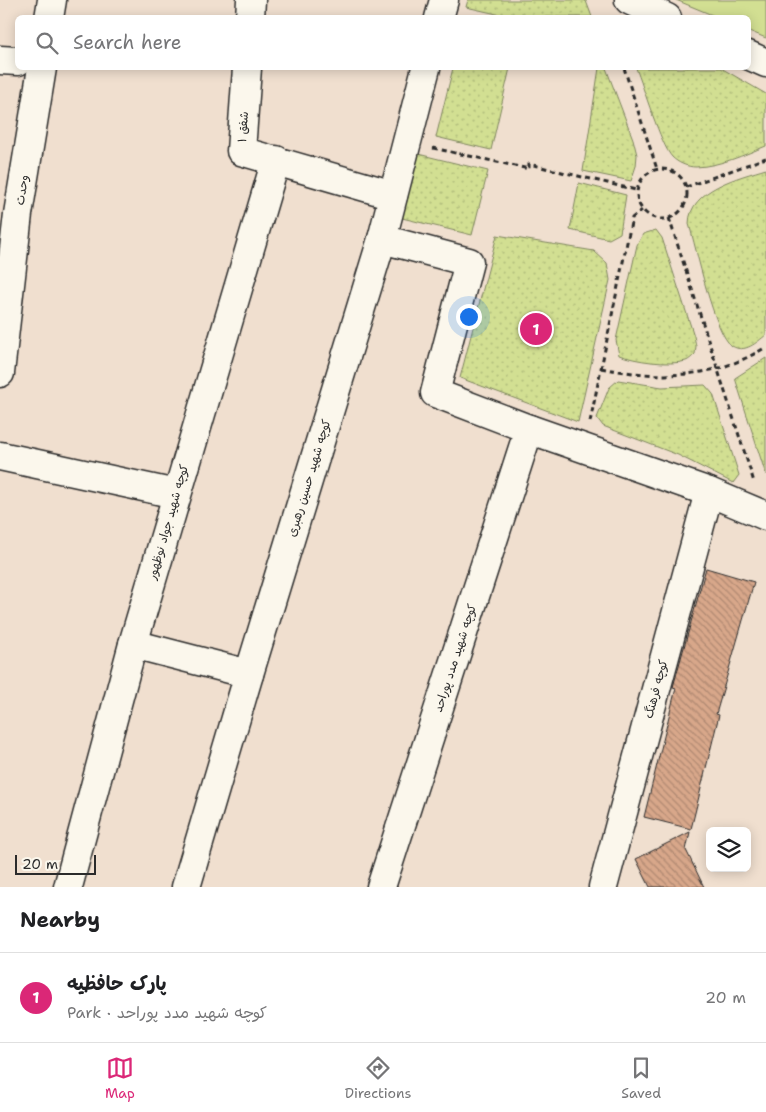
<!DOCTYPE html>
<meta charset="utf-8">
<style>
body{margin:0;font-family:"Shantell Sans","Playpen Sans Arabic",sans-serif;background:#f2f2f2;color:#202124}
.controls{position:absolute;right:15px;bottom:15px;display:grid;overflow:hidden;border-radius:8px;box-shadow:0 2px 12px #0003}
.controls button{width:45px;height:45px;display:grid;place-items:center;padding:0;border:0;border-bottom:1px solid #e0e0e0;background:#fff;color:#202124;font:25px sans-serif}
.scale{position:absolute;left:15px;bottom:12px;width:81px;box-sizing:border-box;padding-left:5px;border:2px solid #2b2b2b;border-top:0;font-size:14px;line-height:18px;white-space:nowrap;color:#2b2b2b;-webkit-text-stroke:4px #fbf7ec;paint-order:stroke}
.you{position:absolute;left:468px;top:316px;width:18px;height:18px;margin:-12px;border:4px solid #fff;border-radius:50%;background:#1a73e8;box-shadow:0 0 0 8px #1a73e833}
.badge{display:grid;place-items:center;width:32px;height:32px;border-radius:50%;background:#db2777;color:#fff;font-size:16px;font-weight:700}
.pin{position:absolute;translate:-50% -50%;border:2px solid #fff;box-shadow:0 1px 5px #0006}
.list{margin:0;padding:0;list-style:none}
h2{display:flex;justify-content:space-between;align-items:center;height:65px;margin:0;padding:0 20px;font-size:21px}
h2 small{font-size:16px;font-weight:400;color:#757577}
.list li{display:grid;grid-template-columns:32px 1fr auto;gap:15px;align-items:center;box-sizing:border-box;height:90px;padding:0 20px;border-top:1px solid #e0e0e0}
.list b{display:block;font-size:19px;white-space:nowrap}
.list p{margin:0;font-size:16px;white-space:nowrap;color:#757577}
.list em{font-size:16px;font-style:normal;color:#757577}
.icon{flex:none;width:28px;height:28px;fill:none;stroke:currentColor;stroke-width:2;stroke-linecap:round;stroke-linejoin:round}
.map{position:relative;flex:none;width:766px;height:887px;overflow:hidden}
.search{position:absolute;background:#fff;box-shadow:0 2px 12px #0003;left:15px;right:15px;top:15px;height:55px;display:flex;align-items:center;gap:12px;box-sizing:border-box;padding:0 18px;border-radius:8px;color:#757577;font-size:19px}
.sheet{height:155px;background:#fff}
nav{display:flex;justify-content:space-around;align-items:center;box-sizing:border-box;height:70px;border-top:1px solid #e0e0e0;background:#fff;font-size:14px;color:#757577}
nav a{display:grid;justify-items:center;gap:2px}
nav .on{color:#db2777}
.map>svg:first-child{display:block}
.park{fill:url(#park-dots);stroke:#7e855e}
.garden{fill:#d2df92;stroke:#7e855e}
.building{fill:url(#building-back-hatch);stroke:#2b2b2b}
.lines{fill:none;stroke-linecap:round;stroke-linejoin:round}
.minor-casing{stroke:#2b2b2b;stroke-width:31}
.path{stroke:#2b2b2b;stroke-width:3;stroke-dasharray:5 4;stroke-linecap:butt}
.minor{stroke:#fbf7ec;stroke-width:28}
.labels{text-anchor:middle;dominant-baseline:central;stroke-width:4;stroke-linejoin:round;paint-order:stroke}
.street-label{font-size:12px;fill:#2b2b2b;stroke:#fbf7ec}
</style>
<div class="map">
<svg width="766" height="887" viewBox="0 0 766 887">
<defs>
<pattern id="park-dots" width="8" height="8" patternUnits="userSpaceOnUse" patternTransform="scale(1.25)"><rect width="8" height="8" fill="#d2df92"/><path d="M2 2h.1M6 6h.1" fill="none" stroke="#b4c07e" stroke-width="1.8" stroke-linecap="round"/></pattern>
<pattern id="building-back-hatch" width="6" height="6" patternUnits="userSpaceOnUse" patternTransform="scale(1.25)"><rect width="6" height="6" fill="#d8a78a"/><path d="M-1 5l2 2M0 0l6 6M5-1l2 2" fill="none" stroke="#af8871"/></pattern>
</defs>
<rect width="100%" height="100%" fill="#f0dfcf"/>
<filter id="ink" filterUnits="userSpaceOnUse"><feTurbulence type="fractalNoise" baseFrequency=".02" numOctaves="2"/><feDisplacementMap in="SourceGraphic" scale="10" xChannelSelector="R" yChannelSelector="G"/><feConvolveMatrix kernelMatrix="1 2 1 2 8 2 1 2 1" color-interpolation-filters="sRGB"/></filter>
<g filter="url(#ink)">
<g class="park">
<polygon points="468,0 583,0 586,1 592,17 510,17 466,7"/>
<polygon points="453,68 510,68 491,150 436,137"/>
<polygon points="599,68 606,68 633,139 637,155 636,166 631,181 583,171"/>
<path d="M636,68H721L766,94V146C744,155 720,166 696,167C687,167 678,163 672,157C661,145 643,86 636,68Z"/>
<polygon points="418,154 488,171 472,235 402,218"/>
<path d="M766,169V335C757,342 745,354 732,346C714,334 696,247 689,224C689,189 740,177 766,169Z"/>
<polygon points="579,183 626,195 620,233 609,239 570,230"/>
<path d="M656,230L662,238L694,336L696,346L695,354C692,357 689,360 686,361C669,366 635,361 619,355L616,340L637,245L643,234Z"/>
<polygon points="497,235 594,251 607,263 610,280 578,422 460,378"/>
<polygon points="766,358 766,475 735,378"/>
<polygon points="618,380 662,387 705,385 713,394 739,475 733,483 678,455 603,426 597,418 609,388"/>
</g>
<polygon class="garden" points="676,0 766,0 766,38 749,31 748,18 717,17"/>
<g class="building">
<polygon points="706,568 754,582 716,714 719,715 691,829 644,817 676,688 673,687"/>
<polygon points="690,832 686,850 704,887 650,887 636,859"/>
</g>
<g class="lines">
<defs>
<g id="minor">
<polyline points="629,0 667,18"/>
<polyline points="49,18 52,0"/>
<polyline points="250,18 251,0"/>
<polyline points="439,18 444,0"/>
<polyline points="748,55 766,63"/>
<polyline points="0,60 18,61"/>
<polyline points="247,68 241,151 393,195"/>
<polyline points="382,239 469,262 435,393 529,429 709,492 766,516"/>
<polyline points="0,373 18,214 42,68"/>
<polyline points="0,456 176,494"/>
<polyline points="133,644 249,674"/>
<polyline points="68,887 133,644 276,160"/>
<polyline points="186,887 249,674 382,239 426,68"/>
<polyline points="381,887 529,429"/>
<polyline points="603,887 709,492"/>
</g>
</defs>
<use href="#minor" class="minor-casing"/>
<g class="path">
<polyline points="624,68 657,169"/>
<polyline points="433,148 529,169 529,164 636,190"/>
<circle cx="662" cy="194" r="25"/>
<polyline points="686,187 766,158"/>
<polyline points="669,218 754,482"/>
<path d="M601,368C659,379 714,380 766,347"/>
<polyline points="590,422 632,218 642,210"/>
</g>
<use href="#minor" class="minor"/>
</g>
</g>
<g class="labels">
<g class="street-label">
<text transform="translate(243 127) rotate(-86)">شفق ۱</text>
<text transform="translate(22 190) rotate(-81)">وحدت</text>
<text transform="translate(309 478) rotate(-73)">کوچه شهید حسین رهبری</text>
<text transform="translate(168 522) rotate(-74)">کوچه شهید جواد نوظهور</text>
<text transform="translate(455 658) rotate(-72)">کوچه شهید مدد پوراحد</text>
<text transform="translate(656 689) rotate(-75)">کوچه فرهنگ</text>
</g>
</g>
</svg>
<div class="controls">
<button><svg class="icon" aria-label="layers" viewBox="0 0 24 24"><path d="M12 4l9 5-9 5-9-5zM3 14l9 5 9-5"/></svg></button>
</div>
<div class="scale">20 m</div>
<div class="you"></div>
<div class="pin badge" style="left:536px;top:329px">1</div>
<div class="search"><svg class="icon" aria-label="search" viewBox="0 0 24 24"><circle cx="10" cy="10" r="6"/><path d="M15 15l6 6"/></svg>Search here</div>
</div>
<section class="sheet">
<h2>Nearby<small></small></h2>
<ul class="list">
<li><span class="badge">1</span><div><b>پارک حافظیه</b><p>Park · کوچه شهید مدد پوراحد</p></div><em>20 m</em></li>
</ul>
</section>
<nav>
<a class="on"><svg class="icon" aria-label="map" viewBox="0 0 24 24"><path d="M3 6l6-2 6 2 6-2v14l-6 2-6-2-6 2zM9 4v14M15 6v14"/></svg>Map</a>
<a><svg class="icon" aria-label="directions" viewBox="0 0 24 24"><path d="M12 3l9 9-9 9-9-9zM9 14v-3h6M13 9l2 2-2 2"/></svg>Directions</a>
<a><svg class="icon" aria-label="saved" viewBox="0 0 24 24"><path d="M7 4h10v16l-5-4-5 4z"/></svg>Saved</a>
</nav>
